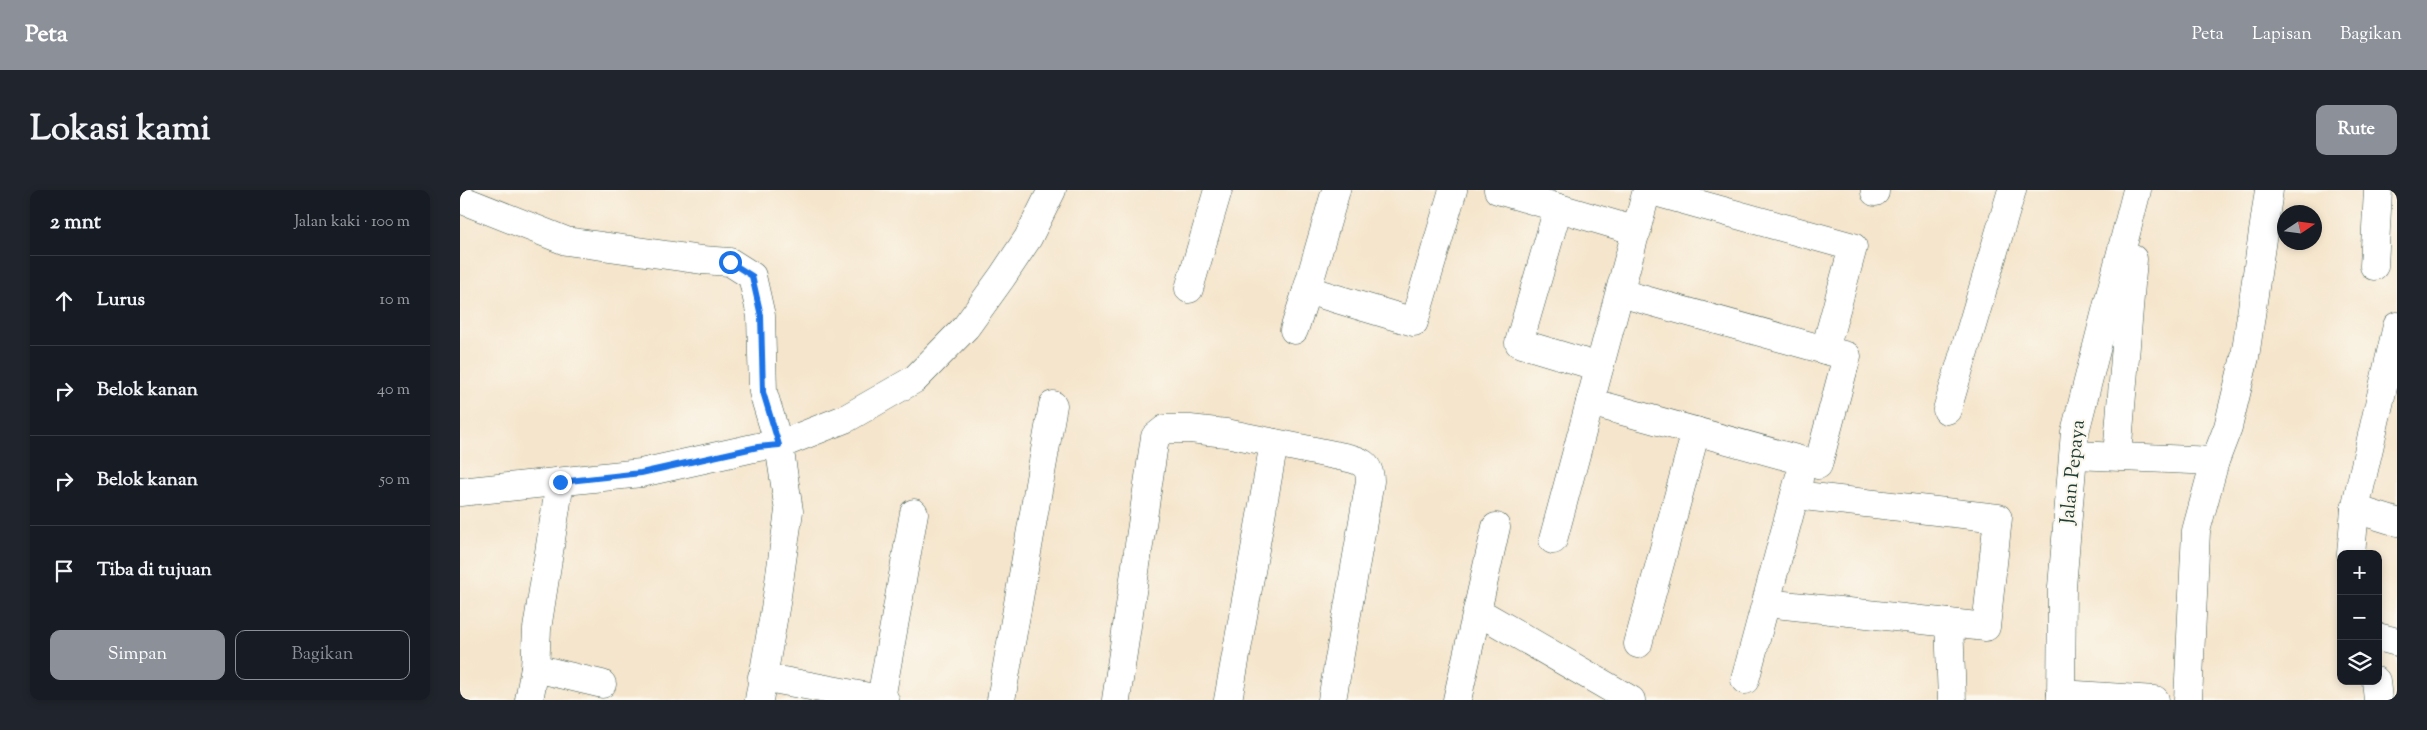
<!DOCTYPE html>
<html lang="id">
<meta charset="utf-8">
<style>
body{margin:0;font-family:"Sorts Mill Goudy",serif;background:#20242c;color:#f1f3f6}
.controls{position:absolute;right:15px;bottom:15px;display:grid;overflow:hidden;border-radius:10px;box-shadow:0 2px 8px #0003}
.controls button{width:45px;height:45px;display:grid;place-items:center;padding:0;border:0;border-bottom:1px solid #363941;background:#171b24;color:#f1f3f6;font:25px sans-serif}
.compass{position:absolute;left:1817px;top:15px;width:45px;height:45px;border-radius:50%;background:#171b24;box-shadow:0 2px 8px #0003;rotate:77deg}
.stop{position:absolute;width:15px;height:15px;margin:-11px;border:4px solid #1a73e8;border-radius:50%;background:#fff}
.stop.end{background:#1a73e8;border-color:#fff;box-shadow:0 1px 5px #0008}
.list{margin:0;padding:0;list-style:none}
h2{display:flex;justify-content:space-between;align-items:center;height:65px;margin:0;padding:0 20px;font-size:21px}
h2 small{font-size:16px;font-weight:400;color:#9ea1a6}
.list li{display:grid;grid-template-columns:32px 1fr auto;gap:15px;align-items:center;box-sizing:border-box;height:90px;padding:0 20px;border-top:1px solid #363941}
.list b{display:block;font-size:19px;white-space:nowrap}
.list em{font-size:16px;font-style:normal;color:#9ea1a6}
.actions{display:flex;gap:10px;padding:15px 20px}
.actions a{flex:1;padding:11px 0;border:1px solid #8c9099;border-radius:10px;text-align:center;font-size:18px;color:#8c9099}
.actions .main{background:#8c9099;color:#fff}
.icon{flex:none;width:28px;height:28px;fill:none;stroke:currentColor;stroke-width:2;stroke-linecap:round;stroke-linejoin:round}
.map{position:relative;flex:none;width:1937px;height:510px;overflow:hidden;border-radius:10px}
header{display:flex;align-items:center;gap:30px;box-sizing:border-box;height:70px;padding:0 25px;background:#8c9099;color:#fff}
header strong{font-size:24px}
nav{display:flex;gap:28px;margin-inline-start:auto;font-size:18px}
.intro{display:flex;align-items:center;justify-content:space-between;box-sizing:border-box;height:120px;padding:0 30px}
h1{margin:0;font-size:35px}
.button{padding:12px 22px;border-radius:10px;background:#8c9099;color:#fff;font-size:18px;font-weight:700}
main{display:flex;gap:30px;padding:0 30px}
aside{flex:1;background:#171b24;border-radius:10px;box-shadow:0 2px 8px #0003}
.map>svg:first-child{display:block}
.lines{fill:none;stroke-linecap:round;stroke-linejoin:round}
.minor-casing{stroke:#3f564b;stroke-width:29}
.minor{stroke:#fff;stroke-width:28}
.route{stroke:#1a73e8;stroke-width:6}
.labels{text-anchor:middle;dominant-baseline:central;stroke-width:4;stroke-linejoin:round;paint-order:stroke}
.street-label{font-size:20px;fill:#1f3d34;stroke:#fbf7ec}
</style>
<header>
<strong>Peta</strong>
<nav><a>Peta</a><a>Lapisan</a><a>Bagikan</a></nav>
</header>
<div class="intro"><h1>Lokasi kami</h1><a class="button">Rute</a></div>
<main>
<aside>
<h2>2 mnt<small>Jalan kaki · 100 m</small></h2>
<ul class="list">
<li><svg class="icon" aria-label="ahead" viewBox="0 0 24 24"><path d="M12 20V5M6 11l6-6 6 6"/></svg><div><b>Lurus</b></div><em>10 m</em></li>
<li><svg class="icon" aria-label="right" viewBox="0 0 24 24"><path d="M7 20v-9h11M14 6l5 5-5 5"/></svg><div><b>Belok kanan</b></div><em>40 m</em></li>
<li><svg class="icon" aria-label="right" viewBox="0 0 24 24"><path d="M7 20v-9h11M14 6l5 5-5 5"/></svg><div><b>Belok kanan</b></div><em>50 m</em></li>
<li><svg class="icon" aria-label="arrive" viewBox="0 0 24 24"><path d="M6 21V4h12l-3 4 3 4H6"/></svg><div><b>Tiba di tujuan</b></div></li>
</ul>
<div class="actions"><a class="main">Simpan</a><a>Bagikan</a></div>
</aside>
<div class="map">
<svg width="1937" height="510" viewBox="0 0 1937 510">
<rect width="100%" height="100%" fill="#fbf7ec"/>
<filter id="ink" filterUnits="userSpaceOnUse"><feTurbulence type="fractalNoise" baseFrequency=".02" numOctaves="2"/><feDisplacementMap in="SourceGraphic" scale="10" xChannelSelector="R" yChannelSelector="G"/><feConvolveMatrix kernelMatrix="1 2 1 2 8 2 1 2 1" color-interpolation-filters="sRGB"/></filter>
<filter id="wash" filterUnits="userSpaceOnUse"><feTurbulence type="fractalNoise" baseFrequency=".0096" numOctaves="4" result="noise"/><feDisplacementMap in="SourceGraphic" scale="20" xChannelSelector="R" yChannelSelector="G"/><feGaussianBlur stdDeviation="1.12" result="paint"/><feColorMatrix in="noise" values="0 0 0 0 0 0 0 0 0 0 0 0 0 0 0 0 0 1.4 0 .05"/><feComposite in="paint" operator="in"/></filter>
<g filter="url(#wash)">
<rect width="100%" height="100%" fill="#f5e5cc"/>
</g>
<g filter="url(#ink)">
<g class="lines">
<defs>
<g id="minor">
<polyline points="876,0 847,100 954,132 993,0"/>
<polyline points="1038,0 1177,41"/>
<polyline points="1415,2 1415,0"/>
<polyline points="0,9 106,51 242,70 270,72 292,86 301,126 303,202 319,255 329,321 316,413 299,510"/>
<polyline points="1098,18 1059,153 1139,177"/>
<polyline points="1914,76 1918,0"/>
<polyline points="729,99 758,0"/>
<polyline points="1160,103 1365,160 1393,57 1188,0"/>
<polyline points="834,140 847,100"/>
<polyline points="1130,212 1358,275 1387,166 1365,160"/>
<polyline points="1487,220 1552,0"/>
<polyline points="1614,265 1755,271"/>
<polyline points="1657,266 1673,69"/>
<polyline points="100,292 77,439 75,478 142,494"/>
<polyline points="0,302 181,283 298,257 319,255 387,228 455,189 506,137 542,87 568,48 592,0"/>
<polyline points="1895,319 1937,332"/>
<polyline points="1093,350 1187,0"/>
<polyline points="1891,364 1895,319 1937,136"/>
<polyline points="1306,413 1526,437 1538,328 1335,305"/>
<polyline points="1017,421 1171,510"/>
<polyline points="1489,433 1492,510"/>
<polyline points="1918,447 1937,452"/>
<polyline points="1178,454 1236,241"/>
<polyline points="302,487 425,510"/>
<polyline points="1285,490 1339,289"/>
<polyline points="1916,491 1918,510"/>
<polyline points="1601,504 1695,510"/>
<polyline points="421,509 454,323"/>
<polyline points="69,510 75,478"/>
<polyline points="541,510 593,215"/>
<path d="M656,510L695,247L705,239H730L766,243L884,267C899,270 910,273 910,291L872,510"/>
<polyline points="768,510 814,253"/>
<polyline points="997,510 1036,337"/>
<polyline points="1601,510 1602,397 1615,242 1677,0"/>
<polyline points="1728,510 1736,341 1755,271 1768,237 1785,167 1809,0"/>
</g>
</defs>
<use href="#minor" class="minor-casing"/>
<use href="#minor" class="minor"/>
</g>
</g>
<g class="lines" filter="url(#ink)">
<polyline class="route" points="100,292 181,283 298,257 319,255 303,202 301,126 292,86 270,72"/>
</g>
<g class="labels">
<g class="street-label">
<text transform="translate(1614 282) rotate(-84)">Jalan Pepaya</text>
</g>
</g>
</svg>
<div class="controls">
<button>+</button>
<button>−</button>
<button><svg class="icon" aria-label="layers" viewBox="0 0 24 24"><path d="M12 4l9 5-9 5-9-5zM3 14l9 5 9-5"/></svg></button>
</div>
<svg class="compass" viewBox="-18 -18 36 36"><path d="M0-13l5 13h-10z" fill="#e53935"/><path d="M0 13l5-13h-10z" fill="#9ea1a6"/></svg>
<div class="stop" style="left:270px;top:72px"></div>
<div class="stop end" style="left:100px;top:292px"></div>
</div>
</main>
